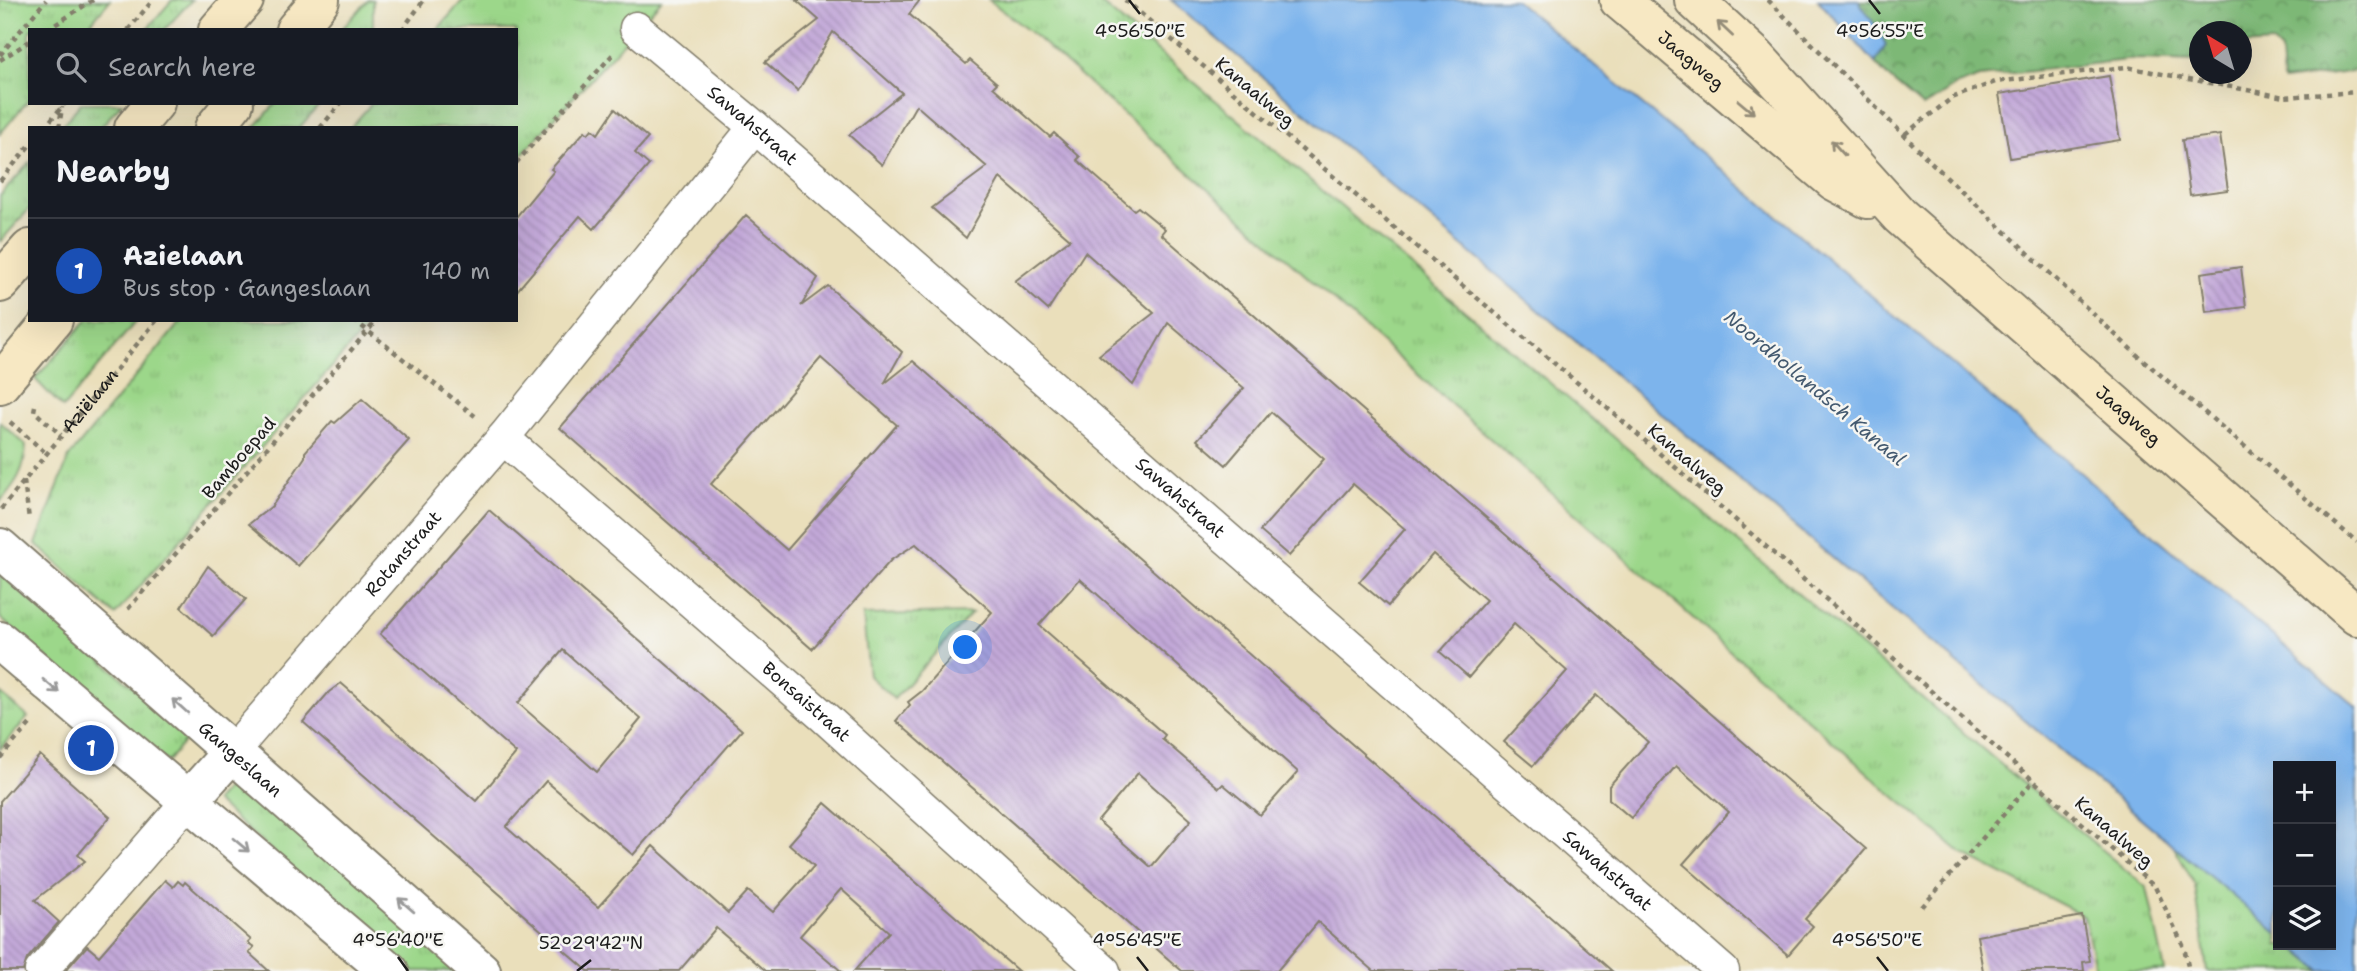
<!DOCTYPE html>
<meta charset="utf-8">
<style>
body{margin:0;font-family:"Shantell Sans",sans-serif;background:#20242c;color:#f1f3f6}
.controls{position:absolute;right:21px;bottom:21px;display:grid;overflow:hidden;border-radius:0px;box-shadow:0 7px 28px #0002}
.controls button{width:63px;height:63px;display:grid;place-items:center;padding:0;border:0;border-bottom:2px solid #363941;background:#171b24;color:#f1f3f6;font:35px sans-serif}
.compass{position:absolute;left:2189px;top:21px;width:63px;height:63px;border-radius:50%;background:#171b24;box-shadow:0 7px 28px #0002;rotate:322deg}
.you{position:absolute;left:966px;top:648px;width:24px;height:24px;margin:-18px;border:5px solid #fff;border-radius:50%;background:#1a73e8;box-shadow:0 0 0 10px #1a73e833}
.badge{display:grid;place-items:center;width:46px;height:46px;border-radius:50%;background:#d93025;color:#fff;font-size:23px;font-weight:700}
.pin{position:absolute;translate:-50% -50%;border:4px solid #fff;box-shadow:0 2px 7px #0006}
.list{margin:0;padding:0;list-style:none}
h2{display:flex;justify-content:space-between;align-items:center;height:91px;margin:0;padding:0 28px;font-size:30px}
h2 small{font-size:23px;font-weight:400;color:#9ea1a6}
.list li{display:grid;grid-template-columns:46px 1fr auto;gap:21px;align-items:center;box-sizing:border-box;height:105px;padding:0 28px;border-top:2px solid #363941}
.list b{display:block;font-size:26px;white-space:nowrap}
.list p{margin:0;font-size:23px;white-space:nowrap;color:#9ea1a6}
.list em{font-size:23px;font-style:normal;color:#9ea1a6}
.icon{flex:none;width:38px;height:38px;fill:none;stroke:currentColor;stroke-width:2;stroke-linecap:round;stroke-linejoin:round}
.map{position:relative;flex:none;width:2357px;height:971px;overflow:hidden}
.search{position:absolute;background:#171b24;box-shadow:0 7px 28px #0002;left:28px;top:28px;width:490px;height:77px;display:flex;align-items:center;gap:18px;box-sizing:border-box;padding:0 24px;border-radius:0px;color:#9ea1a6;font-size:26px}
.panel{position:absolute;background:#171b24;box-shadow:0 7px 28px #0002;left:28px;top:126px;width:490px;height:196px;border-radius:0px}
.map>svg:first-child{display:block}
.grass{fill:url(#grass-tufts);stroke:#5c7a53;stroke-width:2}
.forest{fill:url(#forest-crowns);stroke:#4c6a49;stroke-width:2}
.water{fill:#7db4ec;stroke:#4c6884;stroke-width:2}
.building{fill:url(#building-back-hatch);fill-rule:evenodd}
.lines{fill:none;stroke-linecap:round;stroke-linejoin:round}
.minor-casing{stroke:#837e6c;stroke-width:35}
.tertiary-casing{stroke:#837e6c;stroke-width:42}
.secondary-casing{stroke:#837e6c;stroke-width:42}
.path{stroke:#837e6c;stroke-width:4.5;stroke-dasharray:5 5;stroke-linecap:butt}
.minor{stroke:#fff;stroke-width:32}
.tertiary{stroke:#fff;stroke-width:38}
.secondary{stroke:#f7e8c3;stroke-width:38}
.oneway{stroke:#948c78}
.oneway2{stroke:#999}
.ticks{fill:none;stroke:#1c1c1c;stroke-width:2.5}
.labels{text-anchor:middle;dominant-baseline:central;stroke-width:5;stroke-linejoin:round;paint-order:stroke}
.street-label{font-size:18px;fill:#1c1c1c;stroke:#f6f6f2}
.water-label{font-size:19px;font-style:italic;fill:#43596f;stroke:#f6f6f2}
.ticks-label{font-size:18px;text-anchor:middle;fill:#1c1c1c;stroke:#f6f6f2;stroke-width:5;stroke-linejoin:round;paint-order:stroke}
</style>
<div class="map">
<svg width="2357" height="971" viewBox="0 0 2357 971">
<defs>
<pattern id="grass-tufts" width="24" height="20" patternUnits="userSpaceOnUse" patternTransform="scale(1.75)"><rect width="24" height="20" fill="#9cd78a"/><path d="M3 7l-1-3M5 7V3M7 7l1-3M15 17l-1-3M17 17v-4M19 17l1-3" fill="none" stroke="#86b876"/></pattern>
<pattern id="forest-crowns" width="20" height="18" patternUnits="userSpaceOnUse" patternTransform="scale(1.75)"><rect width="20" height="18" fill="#7db876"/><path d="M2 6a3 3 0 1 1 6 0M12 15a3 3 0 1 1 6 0" fill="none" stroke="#669560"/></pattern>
<pattern id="building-back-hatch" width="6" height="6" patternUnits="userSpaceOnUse" patternTransform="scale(1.75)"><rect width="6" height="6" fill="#c2a8d8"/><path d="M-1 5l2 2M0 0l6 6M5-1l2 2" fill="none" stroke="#a690b9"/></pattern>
</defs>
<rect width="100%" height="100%" fill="#f6f6f2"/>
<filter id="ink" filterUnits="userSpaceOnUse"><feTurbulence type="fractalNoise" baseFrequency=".0143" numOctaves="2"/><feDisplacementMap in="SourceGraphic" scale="14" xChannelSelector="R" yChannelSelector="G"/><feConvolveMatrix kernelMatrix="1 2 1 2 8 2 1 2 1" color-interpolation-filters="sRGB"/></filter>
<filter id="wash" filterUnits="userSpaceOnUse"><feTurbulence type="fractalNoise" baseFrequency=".00686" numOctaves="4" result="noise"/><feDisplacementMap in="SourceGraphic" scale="28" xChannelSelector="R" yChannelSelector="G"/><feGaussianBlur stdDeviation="1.57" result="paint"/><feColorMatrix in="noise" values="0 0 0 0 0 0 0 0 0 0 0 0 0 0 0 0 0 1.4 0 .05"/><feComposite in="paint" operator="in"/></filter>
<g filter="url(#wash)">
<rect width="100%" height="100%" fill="#eadfbb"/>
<g class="grass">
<polygon points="0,0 110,0 85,30 30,30 30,98 0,134"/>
<polygon points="172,0 192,0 164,30 146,30"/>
<polygon points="368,0 373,0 373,30 341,30"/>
<polygon points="463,0 662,0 516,161 516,128 350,128 372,103 516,103 516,30 437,30"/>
<polygon points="989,0 1097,0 2147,888 2165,971 2096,971 2084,916 1961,853 1894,796 1034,35"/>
<polygon points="81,103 122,103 100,128 60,128"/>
<polygon points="276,103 321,103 299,128 254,128"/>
<polygon points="30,162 30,208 0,242 0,196"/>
<polygon points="87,320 137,320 63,408 35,379"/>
<polygon points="182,320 373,320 115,615 36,544 69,457"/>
<path d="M0,422L26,445C25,471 16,483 0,502Z"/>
<polygon points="0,574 190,735 167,762 0,618"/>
<polygon points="972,613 894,699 869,676 863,615"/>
<polygon points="0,693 28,717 0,749"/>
<polygon points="240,773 464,971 407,971 215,801"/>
<polygon points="2173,845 2278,934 2278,945 2291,945 2322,971 2207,971 2195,885"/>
</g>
<polygon class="forest" points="2357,0 2357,71 2283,81 2281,51 2273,43 2242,45 2242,32 2200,32 2199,61 2135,59 1980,77 1955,86 1923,107 1890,79 1875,63 1886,45 1857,1"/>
<g class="water">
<polygon points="1171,0 1515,0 1757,199 2357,707 2357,971 2322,971 2291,945 2331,945 2331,766 2278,766 2278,934"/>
<polygon points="1818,0 1858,0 1879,31 1886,45 1875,63"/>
</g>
<g id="blocks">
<g class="building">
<polygon points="796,0 920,0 909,14 966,64 970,60 997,83 993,87 1050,137 1054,133 1080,157 1077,160 1134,210 1138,207 1165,229 1161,234 1866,849 1805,919 1813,926 1788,955 1683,864 1729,812 1703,789 1676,766 1631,818 1609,799 1609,786 1648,742 1596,695 1533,766 1504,742 1567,671 1514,624 1469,677 1440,652 1486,600 1433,554 1388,606 1359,582 1405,529 1353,484 1289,556 1260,531 1324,459 1271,412 1226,465 1197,440 1244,388 1168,323 1133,385 1099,355 1154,313 1085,252 1048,310 1015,281 1070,239 1000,178 966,238 932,208 987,167 916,105 882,165 849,135 902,93 833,32 798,91 765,62 819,20"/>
<polygon points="2109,76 2120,140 2010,158 1999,94"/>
<polygon points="615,109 648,138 635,153 649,165 594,229 580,216 516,292 516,217 554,171 551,169 585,131 588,134 592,129 598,134"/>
<polygon points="2220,135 2228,190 2190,195 2182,140"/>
<path d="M746,215L818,278L801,306L828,286L902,352L884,384L913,361L1612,971H1374L1318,922L1277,971H1182L896,721L910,705L908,702L922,691L992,612L937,563L916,544L891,560L812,649L560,428ZM821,358L897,425L787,550L711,484ZM1080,579L1298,772L1260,815L1223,784L1219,788L1162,739L1165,735L1039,625ZM1138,773L1191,820L1151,867L1098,821Z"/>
<polygon points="2241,267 2246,307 2206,312 2201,273"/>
<polygon points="362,399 409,440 298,566 249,524 272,506 305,457 305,452 332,421 335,423"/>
<path d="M489,510L742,730L633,855L546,781L506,827L566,880L598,907L653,846L728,913L748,891L773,912L814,866L789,844L825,803L1018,971H854L889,932L841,889L800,936L841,971H766L716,928L679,971H588L519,911L303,722L329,692L341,683L476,801L516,753L380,634ZM563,650L641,719L597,772L518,703Z"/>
<polygon points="208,566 246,599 213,636 181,607"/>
<polygon points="40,755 110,817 78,855 85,861 35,900 59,922 27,959 23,971 0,971 0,801"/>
<polygon points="165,880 173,887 178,881 183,885 185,882 251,940 248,943 254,947 249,953 269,971 65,971 87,946 99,956"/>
<polygon points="2082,916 2090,961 2083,962 2084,971 1983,971 1977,936"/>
</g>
</g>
</g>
<g filter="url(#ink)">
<use href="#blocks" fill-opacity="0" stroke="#837e6c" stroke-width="2"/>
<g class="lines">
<defs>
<g id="minor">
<path id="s2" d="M636,28L755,127L1723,971"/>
<path id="s3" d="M503,438L824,717L1104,971"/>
<path id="s4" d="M232,752L503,438L755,127"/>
<polyline points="41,971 189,800"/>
</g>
<g id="tertiary">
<path id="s5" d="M0,548L481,971"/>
<polyline points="0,641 389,971"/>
<polyline points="189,800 232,752"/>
</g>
<g id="secondary">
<path id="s6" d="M1619,0L1834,181L1868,199"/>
<path id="s7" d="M1694,0L1756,57L1900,216L2357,616"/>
<polyline points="218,30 244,0"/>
<polyline points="295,30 320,0"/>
<polyline points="134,128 155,103"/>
<polyline points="214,128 234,103"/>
<polyline points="0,283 30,249"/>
<polyline points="0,384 53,320"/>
</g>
</defs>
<use href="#minor" class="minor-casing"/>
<use href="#tertiary" class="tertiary-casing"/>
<use href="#secondary" class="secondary-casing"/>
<g class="path">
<polyline points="1125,0 1619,418 2155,887 2184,947 2189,971"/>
<polyline points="1768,0 1932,163 2136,354 2357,542"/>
<polyline points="47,30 93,0"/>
<polyline points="128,30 153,0"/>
<polyline points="402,30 424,0"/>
<polyline points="0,55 46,0"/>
<polyline points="0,60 30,41"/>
<polyline points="44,128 65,103"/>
<polyline points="59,128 62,107"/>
<polyline points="320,128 341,103"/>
<polyline points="1905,134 1952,98 1995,82 2126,67 2284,97 2357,92"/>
<polyline points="516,163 613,54"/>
<polyline points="0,181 30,145"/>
<polyline points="354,320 475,416"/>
<polyline points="35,406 34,411 61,435"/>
<polyline points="10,422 46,453"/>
<polyline points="24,481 29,519"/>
<path id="s1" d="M1,509L157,320"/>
<polyline points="128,609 377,320"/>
<polyline points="0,758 32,722"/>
<polyline points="1922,907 2034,780"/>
</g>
<use href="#minor" class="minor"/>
<use href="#tertiary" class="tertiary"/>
<use href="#secondary" class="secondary"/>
</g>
<defs><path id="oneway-shaft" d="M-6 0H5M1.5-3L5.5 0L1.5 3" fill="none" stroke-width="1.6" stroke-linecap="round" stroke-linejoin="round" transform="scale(1.75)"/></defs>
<g class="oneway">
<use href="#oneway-shaft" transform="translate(1725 29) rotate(-137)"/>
<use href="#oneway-shaft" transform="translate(1746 107) rotate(40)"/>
<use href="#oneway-shaft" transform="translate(1838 148) rotate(-132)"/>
</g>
<g class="oneway2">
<use href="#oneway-shaft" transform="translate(51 686) rotate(40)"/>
<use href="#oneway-shaft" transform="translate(180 706) rotate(-138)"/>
<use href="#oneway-shaft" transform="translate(241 845) rotate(40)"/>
<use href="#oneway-shaft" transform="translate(406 905) rotate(-139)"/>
</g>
</g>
<path class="ticks" d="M1129,0L1140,14M1869,0L1880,14M398,957L408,971M1137,957L1148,971M1877,957L1888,971M577,971L591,960"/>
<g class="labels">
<g class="street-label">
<text stroke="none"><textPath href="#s6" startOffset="94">Jaagweg</textPath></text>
<text transform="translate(1255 92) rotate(40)">Kanaalweg</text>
<text stroke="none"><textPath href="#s2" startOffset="152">Sawahstraat</textPath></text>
<text stroke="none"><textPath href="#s1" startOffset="140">Aziëlaan</textPath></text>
<text stroke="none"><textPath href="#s7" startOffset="602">Jaagweg</textPath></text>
<text transform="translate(239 458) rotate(-49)">Bamboepad</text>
<text transform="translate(1687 459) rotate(41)">Kanaalweg</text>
<text stroke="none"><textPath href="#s2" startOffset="719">Sawahstraat</textPath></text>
<text stroke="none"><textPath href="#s4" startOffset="262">Rotanstraat</textPath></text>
<text stroke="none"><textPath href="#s3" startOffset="402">Bonsaistraat</textPath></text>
<text stroke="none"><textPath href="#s5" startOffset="320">Gangeslaan</textPath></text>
<text transform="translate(2114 832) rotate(41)">Kanaalweg</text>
<text stroke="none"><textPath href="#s2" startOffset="1286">Sawahstraat</textPath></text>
</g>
<g class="water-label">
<text transform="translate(1815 388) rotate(40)">Noordhollandsch Kanaal</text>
</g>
</g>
<g class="ticks-label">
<text x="1140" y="37">4°56'50"E</text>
<text x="1880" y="37">4°56'55"E</text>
<text x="398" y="946">4°56'40"E</text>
<text x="1137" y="946">4°56'45"E</text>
<text x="1877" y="946">4°56'50"E</text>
<text x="591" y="949">52°29'42"N</text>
</g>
</svg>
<div class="controls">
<button>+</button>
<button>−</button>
<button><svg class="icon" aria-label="layers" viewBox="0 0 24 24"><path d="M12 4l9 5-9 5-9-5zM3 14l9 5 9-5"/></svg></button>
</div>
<svg class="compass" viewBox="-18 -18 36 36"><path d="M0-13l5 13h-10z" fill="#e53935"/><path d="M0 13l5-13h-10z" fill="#9ea1a6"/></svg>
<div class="you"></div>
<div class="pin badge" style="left:91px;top:748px;background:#1a4fb4">1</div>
<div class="search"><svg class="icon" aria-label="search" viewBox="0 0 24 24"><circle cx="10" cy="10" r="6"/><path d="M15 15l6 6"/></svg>Search here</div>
<section class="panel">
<h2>Nearby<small></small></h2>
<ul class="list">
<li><span class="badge" style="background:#1a4fb4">1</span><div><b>Azielaan</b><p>Bus stop · Gangeslaan</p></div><em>140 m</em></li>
</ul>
</section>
</div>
